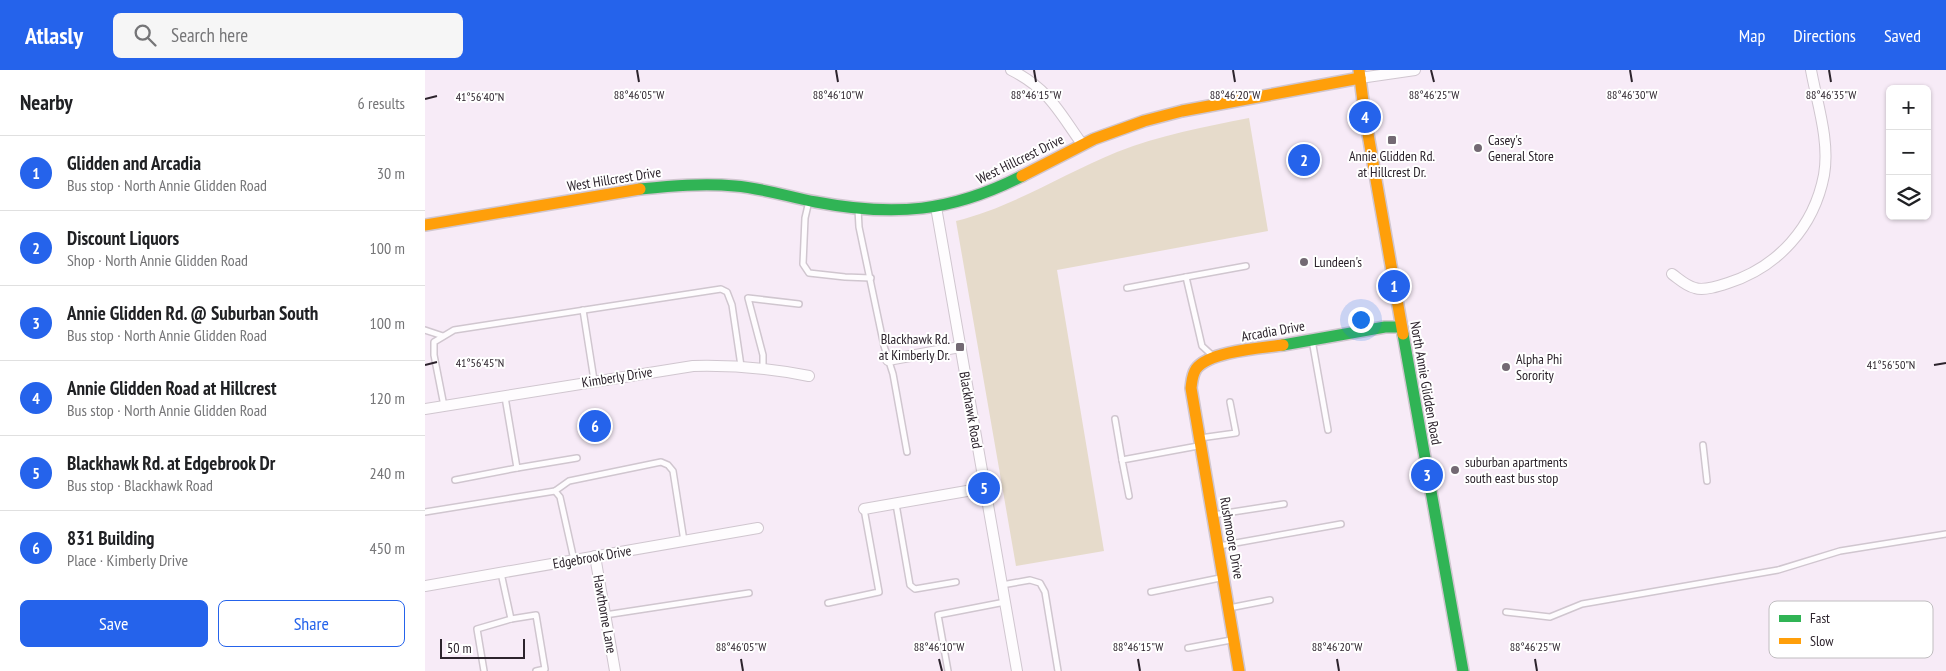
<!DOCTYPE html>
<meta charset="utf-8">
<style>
body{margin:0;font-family:"PT Sans Narrow",sans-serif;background:#f6f6f6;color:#202124}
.controls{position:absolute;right:15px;top:15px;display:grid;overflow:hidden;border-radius:8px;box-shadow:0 1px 4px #0004}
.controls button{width:45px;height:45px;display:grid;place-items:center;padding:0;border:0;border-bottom:1px solid #e0e0e0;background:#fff;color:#202124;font:25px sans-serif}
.scale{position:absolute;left:15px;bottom:12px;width:85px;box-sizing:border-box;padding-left:5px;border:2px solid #2c232c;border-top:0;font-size:14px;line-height:18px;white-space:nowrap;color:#2c232c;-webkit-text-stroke:4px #fff;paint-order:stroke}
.you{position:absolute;left:935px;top:249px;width:18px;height:18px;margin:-12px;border:4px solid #fff;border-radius:50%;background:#1a73e8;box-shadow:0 0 0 8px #1a73e833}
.badge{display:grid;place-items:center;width:32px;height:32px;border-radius:50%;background:#2563eb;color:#fff;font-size:16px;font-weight:700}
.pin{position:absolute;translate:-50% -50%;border:2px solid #fff;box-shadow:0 1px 5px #0006}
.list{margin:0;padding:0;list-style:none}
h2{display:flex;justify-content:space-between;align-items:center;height:65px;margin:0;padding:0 20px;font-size:21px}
h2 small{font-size:16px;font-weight:400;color:#757577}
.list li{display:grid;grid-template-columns:32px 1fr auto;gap:15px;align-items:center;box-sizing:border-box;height:75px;padding:0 20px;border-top:1px solid #e0e0e0}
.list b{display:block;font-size:19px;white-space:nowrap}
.list p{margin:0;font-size:16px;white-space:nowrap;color:#757577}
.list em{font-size:16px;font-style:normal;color:#757577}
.actions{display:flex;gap:10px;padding:15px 20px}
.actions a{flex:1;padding:11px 0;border:1px solid #2563eb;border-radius:8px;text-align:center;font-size:18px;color:#2563eb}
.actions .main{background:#2563eb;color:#fff}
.icon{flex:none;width:28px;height:28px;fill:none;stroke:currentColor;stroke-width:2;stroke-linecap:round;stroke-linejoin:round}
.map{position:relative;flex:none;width:1521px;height:601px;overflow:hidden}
header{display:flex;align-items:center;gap:30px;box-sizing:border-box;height:70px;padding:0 25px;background:#2563eb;color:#fff}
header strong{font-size:24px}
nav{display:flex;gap:28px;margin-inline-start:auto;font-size:18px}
.search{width:350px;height:45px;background:#f6f6f6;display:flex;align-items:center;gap:12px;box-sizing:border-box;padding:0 18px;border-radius:8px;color:#757577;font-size:19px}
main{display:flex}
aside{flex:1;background:#fff}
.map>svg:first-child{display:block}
.green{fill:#e6dbcb}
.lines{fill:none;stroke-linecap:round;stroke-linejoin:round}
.lane-casing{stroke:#d0c6cf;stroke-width:8}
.street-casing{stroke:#d0c6cf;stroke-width:12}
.fast-casing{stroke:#d0c6cf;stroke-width:14}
.slow-casing{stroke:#d0c6cf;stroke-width:14}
.lane{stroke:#fefcfe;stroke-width:5}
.street{stroke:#fefcfe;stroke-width:10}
.fast{stroke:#30b455;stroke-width:11}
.slow{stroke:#ff9f0a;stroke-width:11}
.ticks{fill:none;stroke:#2c232c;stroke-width:2}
.poi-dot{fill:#736973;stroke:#fff;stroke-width:2}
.labels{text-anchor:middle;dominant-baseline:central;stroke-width:4;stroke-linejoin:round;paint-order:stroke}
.poi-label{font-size:14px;fill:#2c232c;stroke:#fff;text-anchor:start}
.street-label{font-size:14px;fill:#2c232c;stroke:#fff}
.key{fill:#fff;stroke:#c0bdc0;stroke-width:1}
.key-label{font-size:14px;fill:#2c232c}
.ticks-label{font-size:12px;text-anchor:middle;fill:#2c232c;stroke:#fff;stroke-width:4;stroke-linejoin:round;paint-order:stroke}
</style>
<header>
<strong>Atlasly</strong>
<div class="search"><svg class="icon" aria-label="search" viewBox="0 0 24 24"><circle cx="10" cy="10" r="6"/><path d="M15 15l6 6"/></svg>Search here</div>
<nav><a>Map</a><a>Directions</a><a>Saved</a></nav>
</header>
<main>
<aside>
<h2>Nearby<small>6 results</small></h2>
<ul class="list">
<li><span class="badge">1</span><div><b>Glidden and Arcadia</b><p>Bus stop · North Annie Glidden Road</p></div><em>30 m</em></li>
<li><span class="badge">2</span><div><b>Discount Liquors</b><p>Shop · North Annie Glidden Road</p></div><em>100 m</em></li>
<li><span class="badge">3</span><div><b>Annie Glidden Rd. @ Suburban South</b><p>Bus stop · North Annie Glidden Road</p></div><em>100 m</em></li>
<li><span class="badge">4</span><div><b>Annie Glidden Road at Hillcrest</b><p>Bus stop · North Annie Glidden Road</p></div><em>120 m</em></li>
<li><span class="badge">5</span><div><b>Blackhawk Rd. at Edgebrook Dr</b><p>Bus stop · Blackhawk Road</p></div><em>240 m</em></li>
<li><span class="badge">6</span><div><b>831 Building</b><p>Place · Kimberly Drive</p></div><em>450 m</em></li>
</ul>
<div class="actions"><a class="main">Save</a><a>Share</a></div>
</aside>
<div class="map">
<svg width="1521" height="601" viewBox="0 0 1521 601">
<rect width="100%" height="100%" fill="#f7ebf7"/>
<path class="green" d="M824,48L843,161L632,200L679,481L591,496L531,151C588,137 638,104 692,82C735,65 779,57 824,48Z"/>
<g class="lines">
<defs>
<g id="lane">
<polyline points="384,131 380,148 378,194 384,203 420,207 446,208"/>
<polyline points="433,139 434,157 459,276 468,304 482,382"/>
<polyline points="761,207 821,196"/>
<polyline points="702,218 761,207 777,276 788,286"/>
<polyline points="158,240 169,310"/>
<polyline points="0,260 18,266"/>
<polyline points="887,270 903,360"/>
<polyline points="338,298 338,285 323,228 374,234"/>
<polyline points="19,336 9,285 9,272 29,260 296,219 302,222 307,235 316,296"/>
<polyline points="690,349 697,390"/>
<polyline points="775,368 811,363 805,332"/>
<polyline points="1278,375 1282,411"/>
<polyline points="92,398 152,388"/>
<polyline points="30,410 92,398 80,327"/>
<polyline points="130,421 135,427 149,490"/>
<polyline points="704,426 697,390 773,376"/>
<polyline points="471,434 485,515 490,519 531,512"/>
<polyline points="0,442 130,421 144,411 236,392 243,395 248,401 259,471"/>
<polyline points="788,445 859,434"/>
<polyline points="794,476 916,454"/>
<polyline points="76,503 86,549"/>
<polyline points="577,515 605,510 615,513 620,522 633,601"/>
<polyline points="726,522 795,508"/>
<polyline points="403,533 454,522 439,439"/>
<polyline points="804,538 845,530"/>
<polyline points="1081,542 1125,547 1157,534 1353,500 1415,481 1521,464"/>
<polyline points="180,545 324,523"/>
<polyline points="763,578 806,570"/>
<polyline points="59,601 52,559 86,549 111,545 120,599 111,601"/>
<polyline points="523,601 513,545 580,532"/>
</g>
<g id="street">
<path d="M586,0C624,19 634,42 657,74"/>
<polyline points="935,8 990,0"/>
<polyline points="511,137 592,601"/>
<path d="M1247,204C1254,209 1261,216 1270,218C1279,221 1294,216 1303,213C1353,197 1389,157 1399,105C1405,71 1392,33 1386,0"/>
<polyline points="463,290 535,277"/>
<path d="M0,339L268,296C307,295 345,298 384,306"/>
<polyline points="439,439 559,418"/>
<polyline points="170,486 190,601"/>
<polyline points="0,516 333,458"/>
</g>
<g id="fast">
<path d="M215,119C246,116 278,113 310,116C337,118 364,127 391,132C469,147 527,142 597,106"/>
<polyline points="978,264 1038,601"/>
<polyline points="858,275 960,257 976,257"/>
</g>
<g id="slow">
<polyline points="934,0 940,47 978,264"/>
<polyline points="597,106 669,69 719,51 757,41 935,8"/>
<polyline points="0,155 215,119"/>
<path d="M814,601L766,318C767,311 767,305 771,299C784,281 837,278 858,275"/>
</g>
</defs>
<use href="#lane" class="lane-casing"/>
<use href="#street" class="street-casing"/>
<use href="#fast" class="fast-casing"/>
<use href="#slow" class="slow-casing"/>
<use href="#lane" class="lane"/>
<use href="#street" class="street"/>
<use href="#fast" class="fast"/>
<use href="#slow" class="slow"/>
</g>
<path class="ticks" d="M212,0L214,12M411,0L413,12M609,0L611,12M808,0L810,12M1006,0L1009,12M1205,0L1207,12M1404,0L1406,12M0,29L12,26M0,295L12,292M1509,295L1521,293M316,589L318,601M514,589L517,601M713,589L715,601M912,589L914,601M1110,589L1112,601"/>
<g class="poi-dot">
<rect x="962" y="65" width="10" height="10" rx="2.5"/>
<circle cx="1053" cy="78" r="5"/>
<circle cx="879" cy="192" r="5"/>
<rect x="530" y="272" width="10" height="10" rx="2.5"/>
<circle cx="1081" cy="297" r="5"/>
<circle cx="1030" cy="400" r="5"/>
</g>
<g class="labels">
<g class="poi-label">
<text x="1063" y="70">Casey's<tspan x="1063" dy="16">General Store</tspan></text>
<text x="967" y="86" text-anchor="middle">Annie Glidden Rd.<tspan x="967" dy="16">at Hillcrest Dr.</tspan></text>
<text x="889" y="192">Lundeen's</text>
<text x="525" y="269" text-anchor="end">Blackhawk Rd.<tspan x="525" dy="16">at Kimberly Dr.</tspan></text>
<text x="1091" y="289">Alpha Phi<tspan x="1091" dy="16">Sorority</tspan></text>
<text x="1040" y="392">suburban apartments<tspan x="1040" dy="16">south east bus stop</tspan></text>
</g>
<g class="street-label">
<text transform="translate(595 89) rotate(-26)">West Hillcrest Drive</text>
<text transform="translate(189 109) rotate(-9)">West Hillcrest Drive</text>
<text transform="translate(848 261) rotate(-10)">Arcadia Drive</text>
<text transform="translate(192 307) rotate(-9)">Kimberly Drive</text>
<text transform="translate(1001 313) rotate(80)">North Annie Glidden Road</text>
<text transform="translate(546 340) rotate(80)">Blackhawk Road</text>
<text transform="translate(807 468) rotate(80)">Rushmoore Drive</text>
<text transform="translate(167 487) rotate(-10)">Edgebrook Drive</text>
<text transform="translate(180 544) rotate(80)">Hawthorne Lane</text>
</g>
</g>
<rect x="1344" y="531" width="164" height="57" rx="8" class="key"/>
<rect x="1354" y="545" width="22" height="7" fill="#30b455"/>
<rect x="1354" y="568" width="22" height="6" fill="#ff9f0a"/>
<g class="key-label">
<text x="1385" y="553">Fast</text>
<text x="1385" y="576">Slow</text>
</g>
<g class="ticks-label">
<text x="214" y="29">88°46'05"W</text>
<text x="413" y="29">88°46'10"W</text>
<text x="611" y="29">88°46'15"W</text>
<text x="810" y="29">88°46'20"W</text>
<text x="1009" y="29">88°46'25"W</text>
<text x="1207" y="29">88°46'30"W</text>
<text x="1406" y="29">88°46'35"W</text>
<text x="55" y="31">41°56'40"N</text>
<text x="55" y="297">41°56'45"N</text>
<text x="1466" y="299">41°56'50"N</text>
<text x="316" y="581">88°46'05"W</text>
<text x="514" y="581">88°46'10"W</text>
<text x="713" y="581">88°46'15"W</text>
<text x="912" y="581">88°46'20"W</text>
<text x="1110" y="581">88°46'25"W</text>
</g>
</svg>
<div class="controls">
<button>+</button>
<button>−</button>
<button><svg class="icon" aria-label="layers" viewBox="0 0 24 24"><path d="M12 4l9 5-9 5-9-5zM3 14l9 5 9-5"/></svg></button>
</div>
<div class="scale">50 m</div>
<div class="you"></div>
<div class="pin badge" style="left:969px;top:216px">1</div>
<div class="pin badge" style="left:879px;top:90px">2</div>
<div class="pin badge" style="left:1002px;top:405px">3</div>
<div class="pin badge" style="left:940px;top:47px">4</div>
<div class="pin badge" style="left:559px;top:418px">5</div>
<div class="pin badge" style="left:170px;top:356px">6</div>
</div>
</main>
